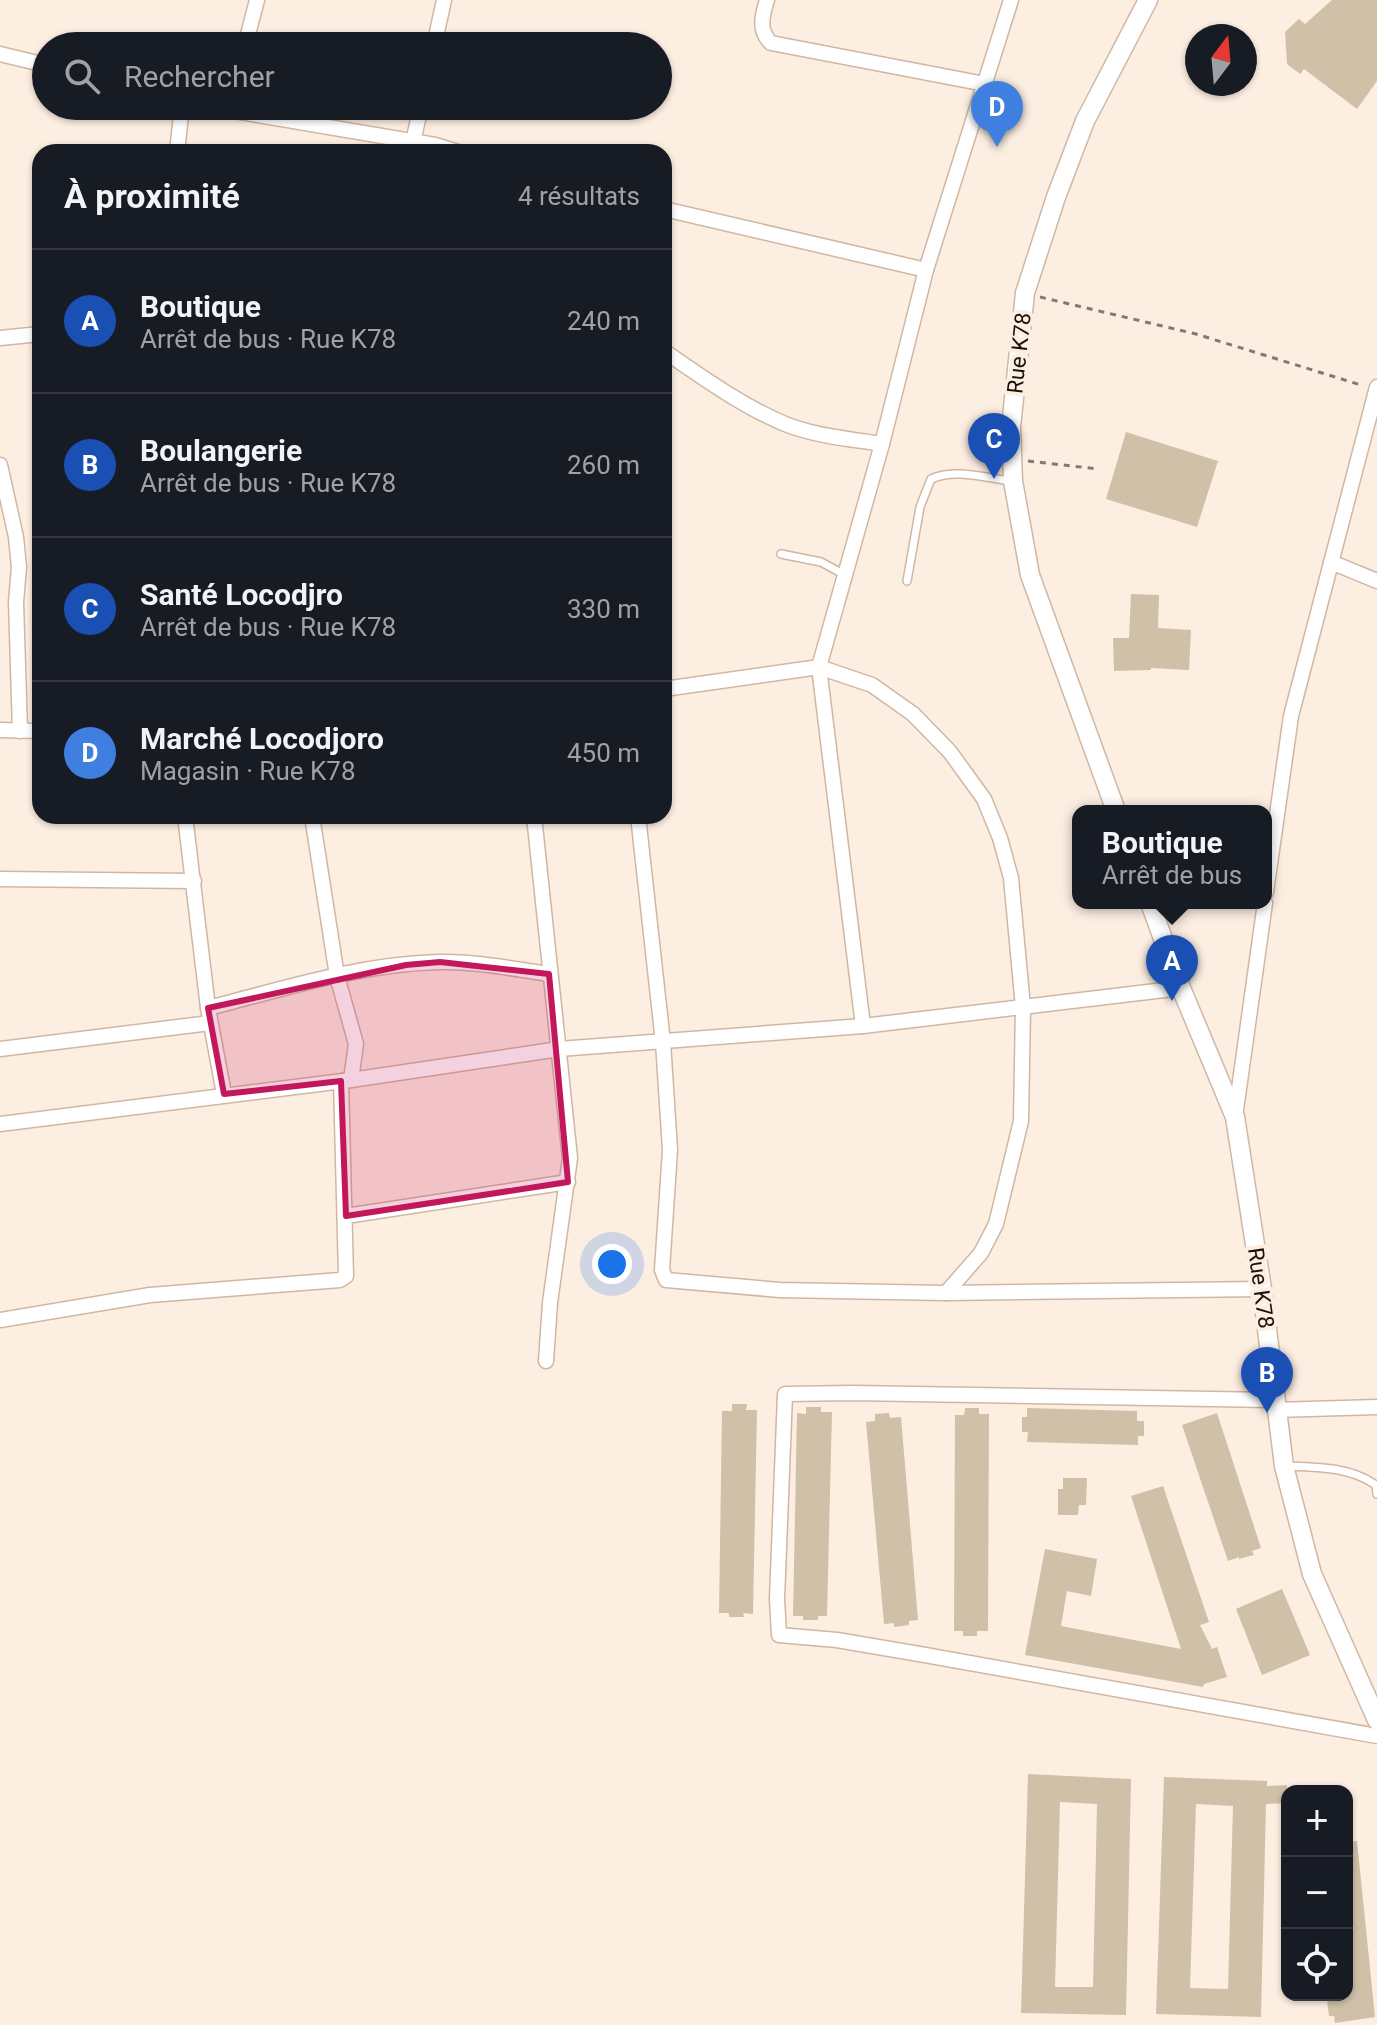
<!DOCTYPE html>
<html lang="fr">
<meta charset="utf-8">
<style>
body{margin:0;font-family:Roboto,sans-serif;background:#242831;color:#f1f3f6}
.controls{position:absolute;right:24px;bottom:24px;display:grid;overflow:hidden;border-radius:16px;box-shadow:0 2px 6px #0004}
.controls button{width:72px;height:72px;display:grid;place-items:center;padding:0;border:0;border-bottom:2px solid #363941;background:#171b24;color:#f1f3f6;font:40px sans-serif}
.compass{position:absolute;left:1185px;top:24px;width:72px;height:72px;border-radius:50%;background:#171b24;box-shadow:0 2px 6px #0004;rotate:16deg}
.you{position:absolute;left:612px;top:1264px;width:28px;height:28px;margin:-20px;border:6px solid #fff;border-radius:50%;background:#1a73e8;box-shadow:0 0 0 12px #1a73e833}
.badge{display:grid;place-items:center;width:52px;height:52px;border-radius:50%;background:#c0a1d6;color:#fff;font-size:26px;font-weight:700}
.pin{position:absolute;translate:-50% -66px;filter:drop-shadow(0 2px 4px #0008)}
.pin::after{content:'';position:absolute;top:42px;width:28px;height:24px;background:inherit;clip-path:polygon(0 0,100% 0,50% 100%)}
.popup{position:absolute;left:1072px;top:805px;width:200px;height:104px;box-sizing:border-box;display:grid;place-content:center;border-radius:16px;background:#171b24;filter:drop-shadow(0 2px 6px #0005);font-size:26px;white-space:nowrap;color:#9ea1a6}
.popup b{font-size:30px;color:#f1f3f6}
.popup::after{content:'';position:absolute;left:50%;top:100%;margin-left:-16px;border:16px solid transparent;border-top-color:#171b24}
.list{margin:0;padding:0;list-style:none}
h2{display:flex;justify-content:space-between;align-items:center;height:104px;margin:0;padding:0 32px;font-size:34px}
h2 small{font-size:26px;font-weight:400;color:#9ea1a6}
.list li{display:grid;grid-template-columns:52px 1fr auto;gap:24px;align-items:center;box-sizing:border-box;height:144px;padding:0 32px;border-top:2px solid #363941}
.list b{display:block;font-size:30px;white-space:nowrap}
.list p{margin:0;font-size:26px;white-space:nowrap;color:#9ea1a6}
.list em{font-size:26px;font-style:normal;color:#9ea1a6}
.icon{flex:none;width:44px;height:44px;fill:none;stroke:currentColor;stroke-width:2;stroke-linecap:round;stroke-linejoin:round}
.map{position:relative;flex:none;width:1377px;height:2025px;overflow:hidden}
.search{position:absolute;background:#171b24;box-shadow:0 2px 6px #0004;left:32px;top:32px;width:640px;height:88px;display:flex;align-items:center;gap:20px;box-sizing:border-box;padding:0 28px;border-radius:44px;color:#9ea1a6;font-size:30px}
.panel{position:absolute;background:#171b24;box-shadow:0 2px 6px #0004;left:32px;top:144px;width:640px;height:680px;border-radius:24px}
.map>svg:first-child{display:block}
.building{fill:#d0c0a7;fill-rule:evenodd}
.lines{fill:none;stroke-linecap:round;stroke-linejoin:round}
.service-casing{stroke:#cfb7a4;stroke-width:10}
.minor-casing{stroke:#cfb7a4;stroke-width:17}
.tertiary-casing{stroke:#cfb7a4;stroke-width:21}
.path{stroke:#84786f;stroke-width:3;stroke-dasharray:6 6;stroke-linecap:butt}
.service{stroke:#fff;stroke-width:7}
.minor{stroke:#fff;stroke-width:14}
.tertiary{stroke:#fff;stroke-width:18}
.marked{fill:#c2185b;fill-opacity:0.2;stroke:#c2185b;stroke-width:6;stroke-linejoin:round}
.labels{text-anchor:middle;dominant-baseline:central;stroke-width:8;stroke-linejoin:round;paint-order:stroke}
.street-label{font-size:22px;fill:#1a110a;stroke:#fdeee2}
</style>
<div class="map">
<svg width="1377" height="2025" viewBox="0 0 1377 2025">
<rect width="100%" height="100%" fill="#fdeee2"/>
<g class="building">
<polygon points="1332,0 1377,0 1377,81 1357,109 1304,69 1300,74 1287,64 1285,32 1299,19 1305,24"/>
<polygon points="1126,432 1218,461 1197,527 1106,499"/>
<polygon points="1131,594 1159,595 1158,628 1191,630 1189,670 1151,668 1151,670 1114,671 1113,638 1129,638"/>
<polygon points="732,1404 747,1404 746,1410 757,1410 753,1614 743,1613 744,1617 729,1617 729,1613 719,1613 722,1411 732,1411"/>
<polygon points="806,1407 821,1407 821,1412 832,1412 827,1616 818,1616 818,1620 803,1620 803,1616 793,1616 797,1413 806,1414"/>
<polygon points="965,1408 979,1408 979,1414 989,1414 988,1631 977,1631 977,1636 963,1636 963,1631 954,1631 955,1415 964,1415"/>
<polygon points="1027,1408 1137,1411 1137,1421 1144,1421 1144,1436 1138,1436 1138,1445 1027,1442 1028,1432 1022,1432 1022,1417 1027,1417"/>
<polygon points="889,1413 890,1418 901,1417 918,1620 909,1621 909,1625 894,1627 894,1623 884,1624 866,1422 875,1421 875,1414"/>
<polygon points="1217,1413 1261,1548 1252,1551 1254,1555 1239,1559 1239,1557 1228,1561 1182,1425"/>
<polygon points="1063,1478 1087,1478 1086,1505 1079,1505 1078,1515 1058,1515 1058,1489 1063,1489"/>
<polygon points="1163,1486 1209,1622 1200,1625 1212,1649 1217,1647 1227,1677 1204,1684 1203,1687 1025,1655 1045,1549 1097,1559 1091,1596 1067,1591 1061,1626 1181,1649 1131,1496"/>
<polygon points="1282,1589 1310,1655 1262,1675 1236,1609"/>
<path d="M1028,1774L1131,1779L1126,2015L1021,2013ZM1060,1802L1097,1804L1093,1987H1055Z"/>
<path d="M1164,1777L1267,1781V1786L1287,1785V1803L1266,1804L1261,2017L1156,2014ZM1196,1804L1233,1806L1228,1989L1190,1988Z"/>
<polygon points="1357,1841 1375,2017 1335,2023 1334,2016 1329,2016 1327,2000 1338,1998 1338,1995 1347,1995 1347,1842"/>
</g>
<g class="lines">
<defs>
<g id="service">
<polyline points="781,554 821,562 845,575"/>
<path d="M907,581L920,507L931,479C955,468 986,478 1011,481"/>
<path d="M1287,1466C1318,1467 1350,1467 1376,1485L1377,1494"/>
</g>
<g id="minor">
<path d="M767,0C762,16 758,30 771,43L985,84"/>
<polyline points="245,46 257,0"/>
<polyline points="434,46 444,0"/>
<polyline points="0,54 46,65"/>
<polyline points="205,106 435,145 458,152"/>
<polyline points="413,142 421,106"/>
<polyline points="177,152 182,106"/>
<polyline points="664,209 926,270"/>
<polyline points="0,338 40,334"/>
<path d="M664,351C702,377 742,406 785,424C815,436 850,439 882,444"/>
<polyline points="0,465 16,537 19,567 16,602 20,731"/>
<polyline points="1331,562 1377,581"/>
<polyline points="664,689 819,667 872,685 913,714 950,752 984,799 1000,838 1011,878 1023,1007 1021,1121 996,1224 981,1253 946,1293"/>
<polyline points="0,730 40,731"/>
<polyline points="185,816 208,1008 224,1094"/>
<polyline points="312,816 337,976 356,1044 351,1080"/>
<polyline points="534,816 570,1158 550,1303 546,1361"/>
<polyline points="638,816 663,1042 670,1150 662,1270 666,1280 780,1290 946,1293 1262,1289"/>
<polyline points="0,879 194,881"/>
<polyline points="1266,892 1291,716 1377,387"/>
<path d="M208,1008C283,989 360,964 438,962C475,961 513,969 549,974"/>
<polyline points="863,1026 819,667 882,444 926,270 1011,0"/>
<polyline points="0,1049 210,1023"/>
<polyline points="1235,1117 1265,903"/>
<polyline points="0,1124 351,1080 559,1049 863,1026 1181,988"/>
<polyline points="346,1216 568,1182"/>
<polyline points="0,1320 150,1295 340,1280 346,1276 341,1081"/>
<polyline points="1274,1400 853,1393 785,1394 777,1599 779,1635 837,1640 925,1655 1377,1736"/>
<polyline points="1275,1410 1377,1407"/>
</g>
<g id="tertiary">
<polyline points="1116,811 1030,575 1013,481 1011,427 1025,293 1056,197 1085,121 1148,0"/>
<polyline points="1150,903 1181,988 1235,1117 1262,1289 1284,1466 1312,1574 1377,1720"/>
</g>
</defs>
<use href="#service" class="service-casing"/>
<use href="#minor" class="minor-casing"/>
<use href="#tertiary" class="tertiary-casing"/>
<g class="path">
<polyline points="1040,297 1196,334 1361,385"/>
<polyline points="1028,461 1098,469"/>
</g>
<use href="#service" class="service"/>
<use href="#minor" class="minor"/>
<use href="#tertiary" class="tertiary"/>
</g>
<path class="marked" d="M440,962L549,974L568,1182L346,1216L341,1081L224,1094L208,1008L406,965Z"/>
<g class="labels">
<g class="street-label">
<text transform="translate(1019 353) rotate(-84)">Rue K78</text>
<text transform="translate(1261 1288) rotate(82)">Rue K78</text>
</g>
</g>
</svg>
<div class="controls">
<button>+</button>
<button>−</button>
<button><svg class="icon" aria-label="locate" viewBox="0 0 24 24"><circle cx="12" cy="12" r="6"/><path d="M12 2v4M12 18v4M2 12h4M18 12h4"/></svg></button>
</div>
<svg class="compass" viewBox="-18 -18 36 36"><path d="M0-13l5 13h-10z" fill="#e53935"/><path d="M0 13l5-13h-10z" fill="#9ea1a6"/></svg>
<div class="you"></div>
<div class="pin badge" style="left:1172px;top:1001px;background:#1a4fb4">A</div>
<div class="popup"><b>Boutique</b>Arrêt de bus</div>
<div class="pin badge" style="left:1267px;top:1413px;background:#1a4fb4">B</div>
<div class="pin badge" style="left:994px;top:479px;background:#1a4fb4">C</div>
<div class="pin badge" style="left:997px;top:147px;background:#3f7fe0">D</div>
<div class="search"><svg class="icon" aria-label="search" viewBox="0 0 24 24"><circle cx="10" cy="10" r="6"/><path d="M15 15l6 6"/></svg>Rechercher</div>
<section class="panel">
<h2>À proximité<small>4 résultats</small></h2>
<ul class="list">
<li><span class="badge" style="background:#1a4fb4">A</span><div><b>Boutique</b><p>Arrêt de bus · Rue K78</p></div><em>240 m</em></li>
<li><span class="badge" style="background:#1a4fb4">B</span><div><b>Boulangerie</b><p>Arrêt de bus · Rue K78</p></div><em>260 m</em></li>
<li><span class="badge" style="background:#1a4fb4">C</span><div><b>Santé Locodjro</b><p>Arrêt de bus · Rue K78</p></div><em>330 m</em></li>
<li><span class="badge" style="background:#3f7fe0">D</span><div><b>Marché Locodjoro</b><p>Magasin · Rue K78</p></div><em>450 m</em></li>
</ul>
</section>
</div>
